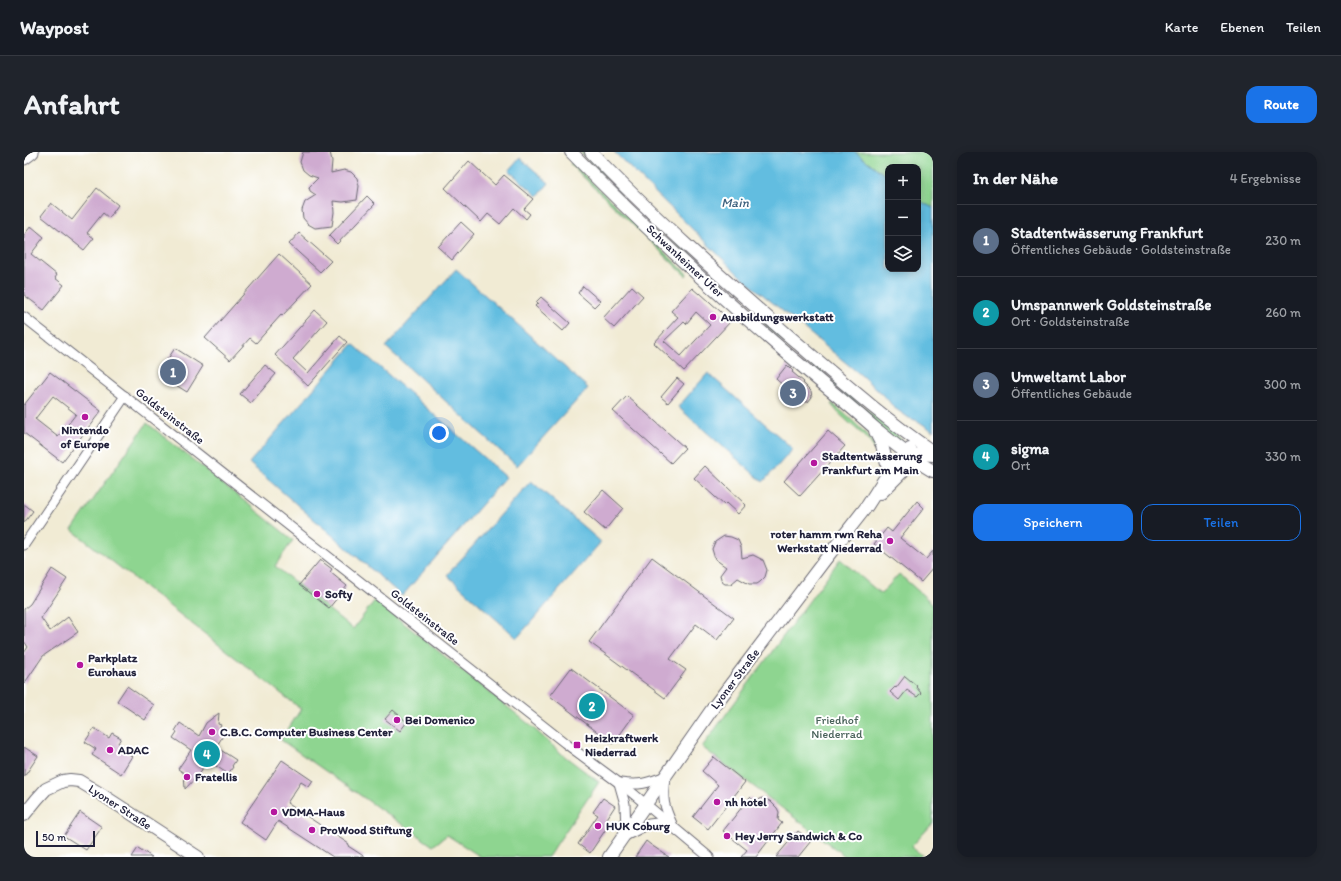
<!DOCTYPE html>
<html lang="de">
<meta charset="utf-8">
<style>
body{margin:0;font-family:Itim,sans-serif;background:#20242c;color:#f1f3f6}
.controls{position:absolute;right:12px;top:12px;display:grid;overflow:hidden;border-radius:8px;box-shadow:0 2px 10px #0003}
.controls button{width:36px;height:36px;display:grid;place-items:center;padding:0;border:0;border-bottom:1px solid #363941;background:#171b24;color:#f1f3f6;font:20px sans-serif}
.scale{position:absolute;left:12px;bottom:10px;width:59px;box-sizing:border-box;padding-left:4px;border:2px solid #22223b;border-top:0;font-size:11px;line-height:14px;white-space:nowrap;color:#22223b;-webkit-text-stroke:3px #fff;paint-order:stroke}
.you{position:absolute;left:415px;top:281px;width:14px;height:14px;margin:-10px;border:3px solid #fff;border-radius:50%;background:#1a73e8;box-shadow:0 0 0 6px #1a73e833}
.badge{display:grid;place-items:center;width:26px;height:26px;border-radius:50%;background:#1a73e8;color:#fff;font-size:13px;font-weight:700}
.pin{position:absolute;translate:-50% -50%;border:2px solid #fff;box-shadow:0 1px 4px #0006}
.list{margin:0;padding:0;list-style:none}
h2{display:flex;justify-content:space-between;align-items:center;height:52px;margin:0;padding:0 16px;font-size:17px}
h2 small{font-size:13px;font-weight:400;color:#9ea1a6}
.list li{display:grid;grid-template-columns:26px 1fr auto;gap:12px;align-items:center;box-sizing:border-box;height:72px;padding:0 16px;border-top:1px solid #363941}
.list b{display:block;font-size:15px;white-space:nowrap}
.list p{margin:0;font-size:13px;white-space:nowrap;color:#9ea1a6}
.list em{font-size:13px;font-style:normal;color:#9ea1a6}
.actions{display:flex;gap:8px;padding:12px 16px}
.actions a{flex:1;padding:9px 0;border:1px solid #1a73e8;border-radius:12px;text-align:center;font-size:14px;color:#1a73e8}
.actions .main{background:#1a73e8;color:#fff}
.icon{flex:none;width:22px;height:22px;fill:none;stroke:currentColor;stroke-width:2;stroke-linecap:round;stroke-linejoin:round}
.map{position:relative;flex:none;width:909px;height:705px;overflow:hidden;border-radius:12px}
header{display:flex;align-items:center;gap:24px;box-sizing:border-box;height:56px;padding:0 20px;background:#171b24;border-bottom:1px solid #363941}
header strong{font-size:19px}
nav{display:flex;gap:22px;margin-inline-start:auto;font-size:14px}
.intro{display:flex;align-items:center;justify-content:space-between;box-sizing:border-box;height:96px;padding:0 24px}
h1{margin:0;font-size:28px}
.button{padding:10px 18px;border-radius:12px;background:#1a73e8;color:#fff;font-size:14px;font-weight:700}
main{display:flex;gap:24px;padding:0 24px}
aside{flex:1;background:#171b24;border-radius:12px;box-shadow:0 2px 10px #0003}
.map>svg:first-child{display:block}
.green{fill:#8ed590;stroke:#587c66}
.water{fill:#62bde0;stroke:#42708e}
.building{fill:#cfabd0;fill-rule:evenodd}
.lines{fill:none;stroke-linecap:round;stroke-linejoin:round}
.minor-casing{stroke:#6a6871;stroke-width:11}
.major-casing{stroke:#6a6871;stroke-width:14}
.highway-casing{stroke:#6a6871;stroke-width:15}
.minor{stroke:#fff;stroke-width:9}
.major{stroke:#fff;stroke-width:12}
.highway{stroke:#fff;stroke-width:13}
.poi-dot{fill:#b5179e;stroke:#fff;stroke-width:1.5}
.labels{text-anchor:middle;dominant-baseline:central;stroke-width:4;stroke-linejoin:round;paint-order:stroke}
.street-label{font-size:12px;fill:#22223b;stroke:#fff}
.poi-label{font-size:12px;font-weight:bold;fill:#22223b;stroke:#fff;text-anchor:start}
.park-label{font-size:12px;fill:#486159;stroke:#fff}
.water-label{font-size:13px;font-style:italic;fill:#3c607d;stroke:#fff}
</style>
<header>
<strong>Waypost</strong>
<nav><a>Karte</a><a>Ebenen</a><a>Teilen</a></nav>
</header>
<div class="intro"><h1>Anfahrt</h1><a class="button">Route</a></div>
<main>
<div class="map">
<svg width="909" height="705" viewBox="0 0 909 705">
<rect width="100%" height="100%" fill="#fff"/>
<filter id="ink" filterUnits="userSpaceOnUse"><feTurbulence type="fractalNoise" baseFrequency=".025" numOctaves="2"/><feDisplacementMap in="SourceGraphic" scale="8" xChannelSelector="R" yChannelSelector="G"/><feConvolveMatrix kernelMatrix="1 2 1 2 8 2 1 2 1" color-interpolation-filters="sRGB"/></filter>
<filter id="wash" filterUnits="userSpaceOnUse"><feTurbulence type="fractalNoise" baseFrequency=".012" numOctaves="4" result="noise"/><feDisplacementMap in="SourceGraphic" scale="16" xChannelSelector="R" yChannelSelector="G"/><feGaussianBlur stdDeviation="0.9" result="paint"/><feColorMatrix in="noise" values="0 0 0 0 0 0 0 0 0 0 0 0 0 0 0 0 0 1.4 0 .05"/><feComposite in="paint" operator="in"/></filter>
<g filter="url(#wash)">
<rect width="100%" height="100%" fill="#f1ebd4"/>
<g class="green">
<polygon points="556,0 559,0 599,39 727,158 726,160 642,83"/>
<polygon points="831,0 909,0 909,56 894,48 894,15 864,15 864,25"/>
<polygon points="548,11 663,122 662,124 546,12"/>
<polygon points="730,161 845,260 870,280 876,286 878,295 729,162"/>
<path d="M808,251C825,266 843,279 854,299L852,300C845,285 831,277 820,266C815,262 811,257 807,252Z"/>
<polygon points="123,271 269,388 251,414 329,477 351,448 506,573 539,603 575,630 524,705 457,705 423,683 409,694 257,588 277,557 48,378"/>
<polygon points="816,407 857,442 875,422 909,452 909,671 887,695 898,703 896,705 822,705 678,595"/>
</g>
<g class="water">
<polygon points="590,0 831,0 864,25 864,117 894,117 894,48 909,56 909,279 894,269 885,266 869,255 864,248 838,224 716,124"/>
<polygon points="496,6 525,31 514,44 485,19"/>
<polygon points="432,117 564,236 493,314 362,195"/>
<polygon points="329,192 482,325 378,444 225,311"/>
<polygon points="684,221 769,297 739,330 654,255"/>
<polygon points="507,329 577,390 493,486 423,423"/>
</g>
<g id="blocks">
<g class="building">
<polygon points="279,0 306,0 308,9 307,21 320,18 327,20 333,26 335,34 333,48 319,50 309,49 310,60 308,74 291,76 284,72 279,66 278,58 281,50 292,43 286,39 285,35 294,26 285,23 279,18 276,10"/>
<polygon points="445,9 471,33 480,23 509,47 500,57 506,62 502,67 490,56 476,72 464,62 457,70 421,36"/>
<polygon points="73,36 94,53 85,66 79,61 63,81 70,86 60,98 17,64 27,51 48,68"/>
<polygon points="343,44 351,52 313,92 305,84"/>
<polygon points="437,70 450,82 428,108 414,95"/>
<polygon points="7,74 20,85 7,102 33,123 31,126 40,133 20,158 0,143 0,83"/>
<polygon points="275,81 307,109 296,120 265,92"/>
<polygon points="255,102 288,132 258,164 257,163 232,191 226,186 206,208 181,186"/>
<polygon points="559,134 576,149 570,155 554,141"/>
<polygon points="608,134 619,144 590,176 579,166"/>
<path d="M668,136L675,142L676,141L707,169L660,219L630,191L654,165L647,159ZM672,160L686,173L657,204L640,189L660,170L662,172Z"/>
<polygon points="517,145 546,171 539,179 511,154 514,151 512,150"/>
<polygon points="291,158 303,169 269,207 284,221 316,184 323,190 284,234 251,203"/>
<polygon points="151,196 179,214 163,240 134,222"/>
<polygon points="241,213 252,222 227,251 216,242"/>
<polygon points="763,213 769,219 768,220 780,230 779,231 787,239 788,245 784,250 774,249 769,254 756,243 762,236 752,227"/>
<path d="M26,220L77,259L38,310L0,281V253ZM29,244L52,262L34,285L11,267Z"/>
<polygon points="653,226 660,232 644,251 637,245"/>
<polygon points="603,244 661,296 647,311 589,259"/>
<polygon points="804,279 821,294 776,344 760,329"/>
<polygon points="681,314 722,353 714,362 702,351 700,353 670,326"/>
<polygon points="579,338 599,356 581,378 560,360"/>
<polygon points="893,349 900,356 876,386 902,407 909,399 909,416 897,430 850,392 863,376 868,380"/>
<polygon points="0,352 9,359 0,371"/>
<polygon points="700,384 707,385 714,388 717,395 718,406 729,403 739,408 743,418 741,425 736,430 733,432 725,432 714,426 707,432 701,432 698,430 696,423 702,415 691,407 688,397 691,390"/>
<polygon points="628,405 710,466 693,488 672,472 646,507 662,518 641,546 565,490"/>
<polygon points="296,408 308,417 306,420 323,434 305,456 275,433"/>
<polygon points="28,417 43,427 17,466 26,479 44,465 54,480 19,504 0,532 0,501 4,495 0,489 0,457 6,452"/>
<polygon points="547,516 610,563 589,592 526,544"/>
<polygon points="881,524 893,534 892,535 897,541 893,545 883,538 875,548 866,540 871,535 872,536"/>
<polygon points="103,534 130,553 121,568 93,549"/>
<polygon points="369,558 383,570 376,579 361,567"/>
<polygon points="195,561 194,572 197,573 196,575 202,579 192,595 212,608 208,614 209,615 204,622 183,608 176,621 161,637 160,621 154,617 167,598 149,586 153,580 151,579 156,571 175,584 182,571"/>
<polygon points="70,576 85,586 88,581 97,586 94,591 102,596 100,599 108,604 97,622 68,603 72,597 61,590"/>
<polygon points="0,595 14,604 0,625"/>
<polygon points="690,605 721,630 684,677 669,665 694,633 678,619"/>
<polygon points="258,608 289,629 285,635 277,630 263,651 325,692 324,694 341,705 309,705 254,669 242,688 216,670"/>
<polygon points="726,645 731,650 738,646 746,649 753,656 755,660 754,668 758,671 732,705 717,705 723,698 699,679"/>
<polygon points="579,646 591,654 582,668 586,671 566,701 554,692 574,663 569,660"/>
<polygon points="56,660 78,675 62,698 40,684"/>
<polygon points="774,679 787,689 774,705 752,705"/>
<polygon points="622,689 627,693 645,705 611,705"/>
<polygon points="114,696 128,705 108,705"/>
</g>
</g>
</g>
<g filter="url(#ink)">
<use href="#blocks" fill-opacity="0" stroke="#6a6871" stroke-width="1"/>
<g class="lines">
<defs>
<g id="minor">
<polyline points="0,165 541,591 606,639 685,705"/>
<polyline points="0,393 101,244"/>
<path d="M641,626C638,648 640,654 649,674"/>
<polyline points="595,631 601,652 602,679"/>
<path d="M596,631C615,634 624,631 642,624"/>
<polyline points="599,685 625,672 642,670"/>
</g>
<g id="major">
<path d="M547,0C628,84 715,162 805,237C821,250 837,264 853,278C871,292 889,308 909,319"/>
<path d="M567,0C629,65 697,125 765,184C812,224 858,265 909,300"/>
<polyline points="851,279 858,293 865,320"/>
<polyline points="857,341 883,315 886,297"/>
<polyline points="0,663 13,647 22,637 39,629 46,628 55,629 80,644 174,705"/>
<polyline points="585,705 691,553 800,409 843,354 870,312 878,306 886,303 896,302 909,303"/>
</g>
<polyline id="highway" points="0,6 8,0"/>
</defs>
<use href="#minor" class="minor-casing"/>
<use href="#major" class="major-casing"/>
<use href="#highway" class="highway-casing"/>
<use href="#minor" class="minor"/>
<use href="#major" class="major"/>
<use href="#highway" class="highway"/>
</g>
</g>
<g class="poi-dot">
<circle cx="689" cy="165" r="4"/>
<circle cx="61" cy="265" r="4"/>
<circle cx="790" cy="311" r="4"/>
<circle cx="866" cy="389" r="4"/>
<circle cx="293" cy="442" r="4"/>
<circle cx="56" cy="513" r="4"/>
<circle cx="373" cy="568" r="4"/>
<circle cx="188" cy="580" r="4"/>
<rect x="549" y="589" width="8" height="8" rx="2"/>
<circle cx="86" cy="598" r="4"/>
<circle cx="163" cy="625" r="4"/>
<circle cx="693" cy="650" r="4"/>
<circle cx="250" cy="660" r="4"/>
<circle cx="574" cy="674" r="4"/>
<circle cx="288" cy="678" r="4"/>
<circle cx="703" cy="684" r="4"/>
</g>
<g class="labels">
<g class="street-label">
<text transform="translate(661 109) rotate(43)">Schwanheimer Ufer</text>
<text transform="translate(146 264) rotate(38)">Goldsteinstraße</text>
<text transform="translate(401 465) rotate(38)">Goldsteinstraße</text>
<text transform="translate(711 527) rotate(-53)">Lyoner Straße</text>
<text transform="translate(96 655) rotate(33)">Lyoner Straße</text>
</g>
<g class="poi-label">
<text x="697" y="165">Ausbildungswerkstatt</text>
<text x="61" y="278" text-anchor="middle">Nintendo<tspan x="61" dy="14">of Europe</tspan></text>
<text x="798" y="304">Stadtentwässerung<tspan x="798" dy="14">Frankfurt am Main</tspan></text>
<text x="858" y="382" text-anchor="end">roter hamm rwn Reha<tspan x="858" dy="14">Werkstatt Niederrad</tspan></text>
<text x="301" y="442">Softy</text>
<text x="64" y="506">Parkplatz<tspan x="64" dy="14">Eurohaus</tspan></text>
<text x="381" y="568">Bei Domenico</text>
<text x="196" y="580">C.B.C. Computer Business Center</text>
<text x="561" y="586">Heizkraftwerk<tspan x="561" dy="14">Niederrad</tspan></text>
<text x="94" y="598">ADAC</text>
<text x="171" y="625">Fratellis</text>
<text x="701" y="650">nh hotel</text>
<text x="258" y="660">VDMA-Haus</text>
<text x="582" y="674">HUK Coburg</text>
<text x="296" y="678">ProWood Stiftung</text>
<text x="711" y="684">Hey Jerry Sandwich &amp; Co</text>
</g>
<g class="park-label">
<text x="813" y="568">Friedhof<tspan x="813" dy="14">Niederrad</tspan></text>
</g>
<g class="water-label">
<text x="711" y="50">Main</text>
</g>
</g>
</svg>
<div class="controls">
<button>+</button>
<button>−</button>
<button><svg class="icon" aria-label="layers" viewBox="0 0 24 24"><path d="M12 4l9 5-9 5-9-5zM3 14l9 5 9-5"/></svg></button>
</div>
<div class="scale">50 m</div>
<div class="you"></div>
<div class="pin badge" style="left:149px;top:220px;background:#5c6f8a">1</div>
<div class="pin badge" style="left:568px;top:554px;background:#0f9aa8">2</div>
<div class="pin badge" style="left:769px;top:241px;background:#5c6f8a">3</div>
<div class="pin badge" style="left:183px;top:602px;background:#0f9aa8">4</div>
</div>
<aside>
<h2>In der Nähe<small>4 Ergebnisse</small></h2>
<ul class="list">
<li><span class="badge" style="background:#5c6f8a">1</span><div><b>Stadtentwässerung Frankfurt</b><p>Öffentliches Gebäude · Goldsteinstraße</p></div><em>230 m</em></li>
<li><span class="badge" style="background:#0f9aa8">2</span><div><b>Umspannwerk Goldsteinstraße</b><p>Ort · Goldsteinstraße</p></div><em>260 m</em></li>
<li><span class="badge" style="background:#5c6f8a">3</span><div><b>Umweltamt Labor</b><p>Öffentliches Gebäude</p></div><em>300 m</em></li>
<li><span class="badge" style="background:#0f9aa8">4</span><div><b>sigma</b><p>Ort</p></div><em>330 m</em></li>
</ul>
<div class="actions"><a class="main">Speichern</a><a>Teilen</a></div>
</aside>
</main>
